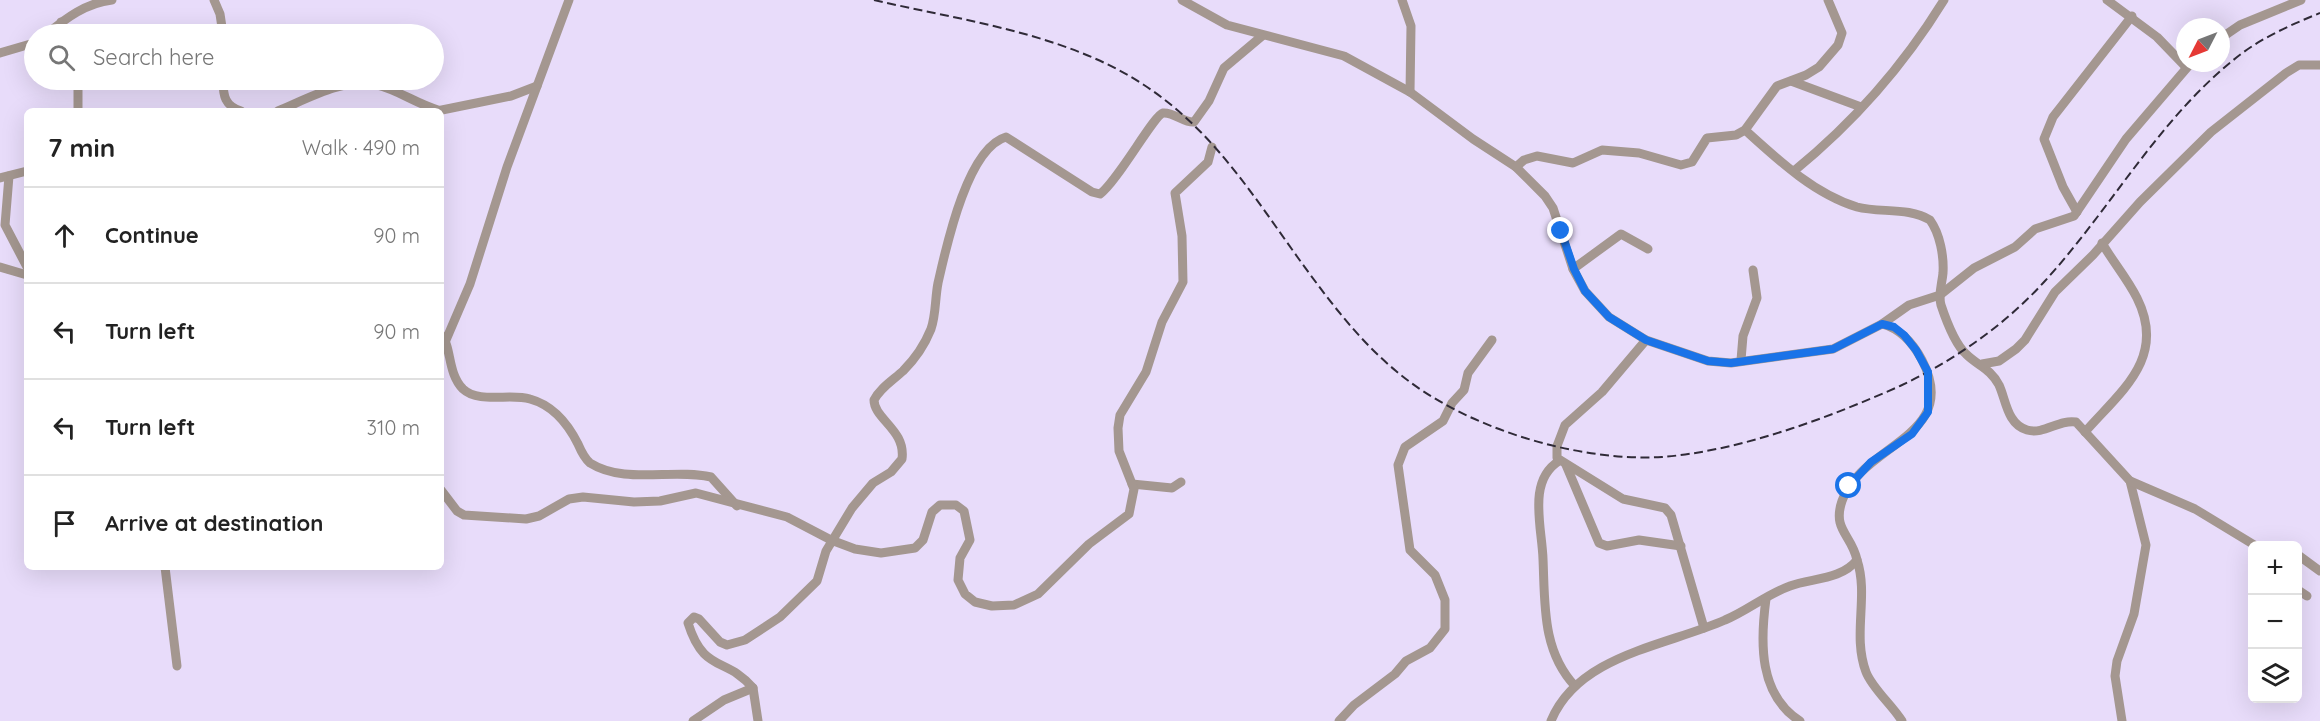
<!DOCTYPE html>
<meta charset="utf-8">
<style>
body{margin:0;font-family:Quicksand,sans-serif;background:#f2f2f2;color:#222}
.controls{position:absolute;right:18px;bottom:18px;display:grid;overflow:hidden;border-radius:9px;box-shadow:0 6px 24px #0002}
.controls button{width:54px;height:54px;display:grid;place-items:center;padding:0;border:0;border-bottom:2px solid #e0e0e0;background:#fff;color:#222;font:30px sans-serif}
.compass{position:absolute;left:2176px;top:18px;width:54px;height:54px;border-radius:50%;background:#fff;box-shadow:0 6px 24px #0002;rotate:228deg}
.stop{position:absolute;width:18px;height:18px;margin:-14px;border:4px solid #1a73e8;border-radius:50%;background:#fff}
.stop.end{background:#1a73e8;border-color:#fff;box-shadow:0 2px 6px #0008}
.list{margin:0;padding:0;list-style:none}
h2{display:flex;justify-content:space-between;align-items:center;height:78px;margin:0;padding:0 24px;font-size:26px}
h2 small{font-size:20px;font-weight:400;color:#767676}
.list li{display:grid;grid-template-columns:39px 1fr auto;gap:18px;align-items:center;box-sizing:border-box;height:96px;padding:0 24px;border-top:2px solid #e0e0e0}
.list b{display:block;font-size:22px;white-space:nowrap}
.list em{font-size:20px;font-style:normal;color:#767676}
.icon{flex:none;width:33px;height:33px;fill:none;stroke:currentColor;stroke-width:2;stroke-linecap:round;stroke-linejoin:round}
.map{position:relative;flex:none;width:2320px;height:721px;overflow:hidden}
.search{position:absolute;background:#fff;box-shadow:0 6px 24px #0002;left:24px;top:24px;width:420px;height:66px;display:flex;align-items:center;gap:15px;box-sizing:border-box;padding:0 21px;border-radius:33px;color:#767676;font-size:22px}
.panel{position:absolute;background:#fff;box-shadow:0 6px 24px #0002;left:24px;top:108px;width:420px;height:462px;border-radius:9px}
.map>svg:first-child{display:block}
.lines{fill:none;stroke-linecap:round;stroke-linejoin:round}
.minor{stroke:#a49790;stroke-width:9}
.rail{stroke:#2f2a37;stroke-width:2;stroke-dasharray:9 4.5;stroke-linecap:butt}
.route{stroke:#1a73e8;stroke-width:8}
</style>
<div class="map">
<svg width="2320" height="721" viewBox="0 0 2320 721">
<rect width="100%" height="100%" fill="#e8dcfa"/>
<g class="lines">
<g class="minor">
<polyline points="214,0 220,14 223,34"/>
<path d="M1182,0L1227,25L1344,56L1410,92L1473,139L1516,167L1545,196L1553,208L1573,269L1585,291L1609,317L1646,340L1708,361L1731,363L1833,349L1882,324C1901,329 1913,343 1922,360C1962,437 1861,444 1842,501C1832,530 1852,535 1857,560C1841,580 1812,578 1790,586C1767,594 1747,611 1725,620C1666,646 1578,655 1551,721"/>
<polyline points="1402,0 1411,26 1410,92"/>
<polyline points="2107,0 2157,37 2186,67"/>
<polyline points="61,22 65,34"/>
<path d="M47,34C66,18 86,3 112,0"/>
<polyline points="2221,38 2240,25 2301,0"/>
<polyline points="0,53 34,43"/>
<polyline points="78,80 78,111"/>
<path d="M223,80C223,96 225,106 241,111"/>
<polyline points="1791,81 1861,107"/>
<path d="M278,111C307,99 345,77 377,85C398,90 417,104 438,110"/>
<polyline points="437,111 511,96 537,86"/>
<path d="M1745,130C1777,159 1814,194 1857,207C1880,213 1909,207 1930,220C1940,234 1944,256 1943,273C1942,284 1938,294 1941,305C1946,320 1954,343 1966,354C1978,366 1990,368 1999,385C2006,400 2007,424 2027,430C2044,435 2059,419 2076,422L2130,481L2146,545L2134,614L2117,661L2115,676L2122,721"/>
<polyline points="1516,167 1524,160 1537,156 1573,163 1602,150 1639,153 1681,165 1692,162 1707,138 1736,135 1745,130 1777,86 1806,75 1819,67 1838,45 1842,33 1828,0"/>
<path d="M1794,171C1853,123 1904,65 1944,0"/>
<polyline points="9,176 5,225 27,267"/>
<polyline points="0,178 27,171"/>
<polyline points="2077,212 2063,187 2044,139 2053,117 2132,16"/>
<polyline points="0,267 27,275"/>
<polyline points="1573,269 1621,234 1648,249"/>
<polyline points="1882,324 1909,305 1940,295 1974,268 2015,247 2035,229 2074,216 2126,139 2191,63"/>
<path d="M441,335C452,346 447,373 463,389C479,404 510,393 530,399C552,405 568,424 578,444C581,451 584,458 590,463C625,485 673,468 711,477L737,506"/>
<polyline points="446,340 470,284 507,167 569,0"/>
<polyline points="1646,340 1602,392 1565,425 1557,446 1557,458 1623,499 1665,508 1671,515 1704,628"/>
<polyline points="1741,360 1743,336 1757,298 1753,270"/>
<polyline points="1982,364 1999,361 2016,349 2025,340 2055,292 2093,255 2140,202 2211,132 2286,73 2299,65 2320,65"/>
<path d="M2085,432C2121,391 2167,358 2137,298C2127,278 2113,262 2102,243"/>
<path d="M1559,461C1527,481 1542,527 1543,559C1545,604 1542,651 1575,686"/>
<polyline points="1566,465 1599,543 1607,546 1639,540 1681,546"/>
<polyline points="2130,481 2195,509 2256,546"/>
<polyline points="1132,484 1172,488 1181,482"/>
<polyline points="441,490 457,511 464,515 526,519 539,516 569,499 583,497 634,502 660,501 696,493 787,517 831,540 855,549 881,553 915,548 923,540 932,512 940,505 956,505 964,511 970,540 960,558 958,580 965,594 975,602 992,606 1014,605 1038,594 1089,544 1129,514 1134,489 1119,451 1118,428 1120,415 1146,372 1162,322 1183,282 1182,236 1175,193 1208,162 1212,147"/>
<polyline points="2298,555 2320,571"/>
<path d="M1857,560C1869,596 1852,635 1866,672C1872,688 1892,705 1902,721"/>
<polyline points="165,567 177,666"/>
<polyline points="2298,590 2307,596"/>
<path d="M1766,599C1760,643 1759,695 1800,721"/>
<polyline points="693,721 724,700 753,688"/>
<path d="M758,721L753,688C726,656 704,674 688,623L694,617L699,619L720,642L727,645L745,640L780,617L817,581L826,551L852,508L873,483L891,472L902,459C906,430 874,419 874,400C880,388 893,380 903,371C915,359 925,344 931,329C936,315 935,298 938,283C946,248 967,148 1006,137L1092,192L1100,194C1117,182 1154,115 1163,113C1174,112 1184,123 1194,122L1209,101L1224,68L1262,36"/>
<polyline points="1339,721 1354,705 1395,674 1406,661 1430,648 1445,629 1445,600 1435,575 1410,550 1398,465 1405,447 1443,421 1452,403 1464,390 1468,373 1492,340"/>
</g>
<path class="rail" d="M874,0C964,21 1065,33 1144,85C1221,135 1264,214 1318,285C1341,316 1366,346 1396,371C1462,427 1576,462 1662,457C1740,451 1828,418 1900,386C1953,361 2004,326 2044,282C2112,208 2160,116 2241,54C2265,36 2293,24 2320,13"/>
</g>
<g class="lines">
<polyline class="route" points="1561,231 1574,269 1585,291 1609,317 1646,340 1708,361 1731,363 1833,349 1882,324 1894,327 1904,335 1916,350 1928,372 1928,412 1912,434 1871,462 1849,486"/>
</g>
</svg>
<div class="controls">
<button>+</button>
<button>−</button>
<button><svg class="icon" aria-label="layers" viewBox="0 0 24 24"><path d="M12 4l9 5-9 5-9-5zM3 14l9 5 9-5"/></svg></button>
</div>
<svg class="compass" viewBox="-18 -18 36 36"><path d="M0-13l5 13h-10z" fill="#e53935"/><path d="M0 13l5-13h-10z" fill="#767676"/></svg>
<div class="stop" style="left:1849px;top:486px"></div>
<div class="stop end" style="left:1561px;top:231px"></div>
<div class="search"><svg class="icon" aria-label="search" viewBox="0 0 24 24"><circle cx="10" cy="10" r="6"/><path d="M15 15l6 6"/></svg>Search here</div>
<section class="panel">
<h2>7 min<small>Walk · 490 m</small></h2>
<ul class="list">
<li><svg class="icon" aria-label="ahead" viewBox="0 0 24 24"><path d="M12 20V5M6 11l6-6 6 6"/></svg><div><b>Continue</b></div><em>90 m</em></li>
<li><svg class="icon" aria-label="left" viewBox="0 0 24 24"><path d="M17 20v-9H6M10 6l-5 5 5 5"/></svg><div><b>Turn left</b></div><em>90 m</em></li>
<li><svg class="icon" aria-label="left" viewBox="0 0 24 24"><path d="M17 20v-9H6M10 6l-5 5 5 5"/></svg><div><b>Turn left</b></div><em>310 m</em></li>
<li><svg class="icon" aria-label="arrive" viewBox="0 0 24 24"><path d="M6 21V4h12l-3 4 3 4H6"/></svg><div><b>Arrive at destination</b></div></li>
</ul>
</section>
</div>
